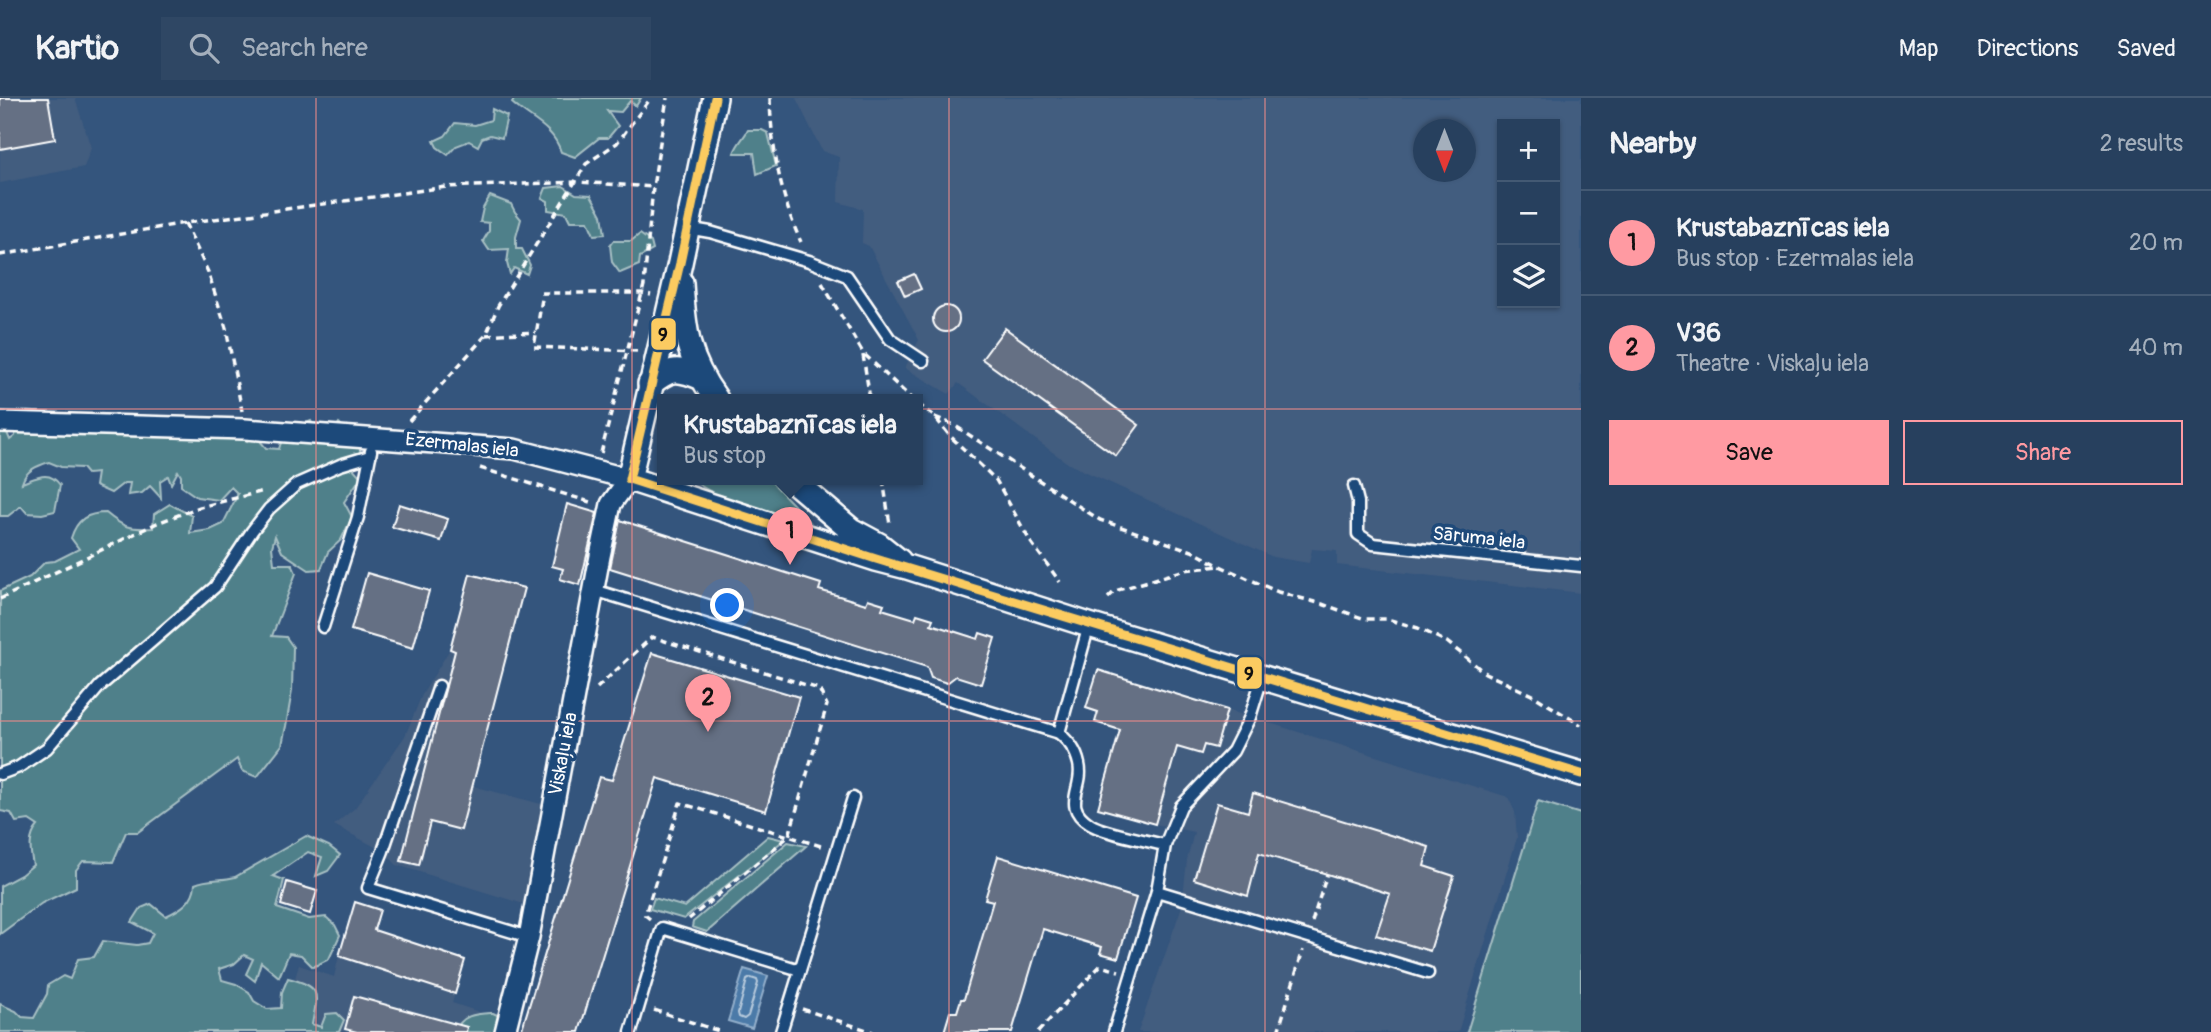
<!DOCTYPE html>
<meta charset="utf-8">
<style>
body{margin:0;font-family:Pangolin,sans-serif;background:#2f4764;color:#f1f3f6}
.controls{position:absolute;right:21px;top:21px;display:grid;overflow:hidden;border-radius:0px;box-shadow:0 2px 5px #0004}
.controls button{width:63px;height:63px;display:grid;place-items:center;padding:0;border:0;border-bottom:2px solid #435973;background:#27405e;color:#f1f3f6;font:35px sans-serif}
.compass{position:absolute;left:1413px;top:21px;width:63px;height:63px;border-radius:50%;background:#27405e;box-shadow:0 2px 5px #0004;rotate:180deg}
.you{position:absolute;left:728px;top:508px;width:24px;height:24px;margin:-18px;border:5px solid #fff;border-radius:50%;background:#1a73e8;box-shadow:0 0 0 10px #1a73e833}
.badge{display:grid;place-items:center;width:46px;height:46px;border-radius:50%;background:#ff9aa2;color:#111;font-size:23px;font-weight:700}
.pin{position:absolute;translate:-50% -58px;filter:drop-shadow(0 2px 4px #0008)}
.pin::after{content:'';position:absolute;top:37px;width:24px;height:21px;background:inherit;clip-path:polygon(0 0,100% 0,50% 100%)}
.popup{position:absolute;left:657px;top:296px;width:266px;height:91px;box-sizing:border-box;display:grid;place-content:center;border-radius:0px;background:#27405e;filter:drop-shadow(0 2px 5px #0005);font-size:23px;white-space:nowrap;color:#a4afbc}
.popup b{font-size:26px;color:#f1f3f6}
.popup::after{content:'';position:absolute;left:50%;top:100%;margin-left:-14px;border:14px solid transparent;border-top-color:#27405e}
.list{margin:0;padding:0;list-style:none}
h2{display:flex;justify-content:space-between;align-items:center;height:91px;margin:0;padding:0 28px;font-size:30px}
h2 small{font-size:23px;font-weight:400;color:#a4afbc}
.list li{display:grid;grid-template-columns:46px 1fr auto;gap:21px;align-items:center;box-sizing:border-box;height:105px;padding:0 28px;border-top:2px solid #435973}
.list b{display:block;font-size:26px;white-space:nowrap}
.list p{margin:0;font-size:23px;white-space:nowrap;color:#a4afbc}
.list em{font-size:23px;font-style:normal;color:#a4afbc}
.actions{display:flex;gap:14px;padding:21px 28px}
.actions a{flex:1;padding:16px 0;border:2px solid #ff9aa2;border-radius:0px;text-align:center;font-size:24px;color:#ff9aa2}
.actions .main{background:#ff9aa2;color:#111}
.icon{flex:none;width:38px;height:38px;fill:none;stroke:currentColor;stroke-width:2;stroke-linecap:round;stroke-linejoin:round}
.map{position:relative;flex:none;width:1581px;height:934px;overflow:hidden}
header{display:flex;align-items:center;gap:42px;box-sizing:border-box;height:98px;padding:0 35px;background:#27405e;border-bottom:2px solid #435973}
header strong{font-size:33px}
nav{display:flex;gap:38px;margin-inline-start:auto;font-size:24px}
.search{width:490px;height:63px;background:#2f4764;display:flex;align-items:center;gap:18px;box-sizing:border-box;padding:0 24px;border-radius:0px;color:#a4afbc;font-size:26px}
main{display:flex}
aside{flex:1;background:#27405e}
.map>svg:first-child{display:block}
.built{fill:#435d7f;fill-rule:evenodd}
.green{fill:#50808a;stroke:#a8c0c4;stroke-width:2}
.water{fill:#4b7aa8;stroke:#93afcb;stroke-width:2}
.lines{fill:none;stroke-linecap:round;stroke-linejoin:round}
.shore{stroke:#b7cadc;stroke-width:2}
.building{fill:#657084;stroke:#fff;stroke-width:2}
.service-casing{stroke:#fff;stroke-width:15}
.minor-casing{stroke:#fff;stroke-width:24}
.tertiary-casing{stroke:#fff;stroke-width:28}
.path{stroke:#fff;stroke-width:3.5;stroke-dasharray:7 5;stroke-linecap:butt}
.service{stroke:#1f4a7a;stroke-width:10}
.minor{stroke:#1f4a7a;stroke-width:19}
.tertiary{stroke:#1f4a7a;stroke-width:23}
.bus-1-casing{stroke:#1f4a7a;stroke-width:14}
.bus-1{stroke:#fbcb61;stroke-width:9}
.grid{fill:none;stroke:#e88989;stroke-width:2;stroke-opacity:0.55}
.labels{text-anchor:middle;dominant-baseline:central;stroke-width:7;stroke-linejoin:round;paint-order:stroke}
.street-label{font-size:19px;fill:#fff;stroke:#1f4a7a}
.line-badge{stroke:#1f4a7a;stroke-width:2.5}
.pale-badge-label{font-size:19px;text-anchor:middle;font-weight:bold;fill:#111}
</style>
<header>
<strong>Kartio</strong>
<div class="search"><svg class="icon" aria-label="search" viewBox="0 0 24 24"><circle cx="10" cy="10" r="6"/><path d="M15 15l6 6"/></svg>Search here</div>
<nav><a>Map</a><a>Directions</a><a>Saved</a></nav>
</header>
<main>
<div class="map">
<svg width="1581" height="934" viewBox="0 0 1581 934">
<rect width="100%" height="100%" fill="#34557d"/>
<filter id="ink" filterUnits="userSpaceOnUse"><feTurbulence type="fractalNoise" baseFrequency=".0143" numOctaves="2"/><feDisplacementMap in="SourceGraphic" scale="14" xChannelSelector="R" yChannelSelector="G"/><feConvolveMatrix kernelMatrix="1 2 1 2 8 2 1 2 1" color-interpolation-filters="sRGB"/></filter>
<g filter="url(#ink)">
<g class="built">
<polygon points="0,0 75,0 91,50 84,69 0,85"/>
<path d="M796,0H1581V495L1337,467V453L1312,451L1309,465L1273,459L1069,366L958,285L949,296L905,270L919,242L869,148L862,145L863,111L838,104L839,59L822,53ZM1502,26H1555V205H1502ZM1423,32H1465V74H1423Z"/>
<polygon points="450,551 455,553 401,762 419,767 430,724 461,732 473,688 545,707 524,806 397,767 383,753 334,727 355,710 405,638 422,597"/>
<polygon points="1227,612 1508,699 1515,714 1517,740 1458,934 1138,934 1182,808 1187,762 1194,734 1155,726 1177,649 1201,656 1204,647 1216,649"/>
<polygon points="339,858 455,896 452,905 503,922 499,934 314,934 282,924 299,867 334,879"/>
</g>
<g class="green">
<path d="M515,0H641L636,8L630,3L621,14L607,13L618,28L608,40H599L575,59L561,54C553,29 531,22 512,5Z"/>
<polygon points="492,11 507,18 502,40 490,37 482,40 478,48 469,43 456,48 448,57 437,49 434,43 445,38 455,25 475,27 491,22"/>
<path d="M748,32H762L768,35L776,68L757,76L754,55H734C737,46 743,41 748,32Z"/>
<polygon points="563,88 576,96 591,97 602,117 605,136 594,137 588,123 570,123 566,115 548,112 548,103 542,100 546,90"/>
<polygon points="490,98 511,106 515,114 521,121 516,139 516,151 522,151 530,167 527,176 514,170 510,176 507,165 509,151 489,152 483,143 489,133 489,125 480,124 483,110"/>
<polygon points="640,136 651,144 653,152 640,159 639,167 620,175 612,164 610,147 613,143 631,143"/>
<path d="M311,323L314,329L323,331L328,326L331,328H337L339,325L359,344L361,359L349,366L361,379L344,404L352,419L341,442L328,454L321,471L309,472L282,454L275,438L272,449L274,466H292L296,475L272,538L286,539L293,549L292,593L286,628L282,647L257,679L242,673L237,661L138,734H126L113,764L83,763L76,772V789L42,805L0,836V788L21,777L33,767C30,752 28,739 38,728L29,722L16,724L11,715L0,713V493L30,479L45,464L55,463L79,451L71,440C77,421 87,415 106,415C124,430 129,431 153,430L154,416L170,406L192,418L190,435L210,432L223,426L238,396L231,389L219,402L197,399L181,388V378L178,373L171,386L168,378L160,383L161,400L150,388L142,395L128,397L130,385H124L111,395L95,388L97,375L87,376L82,370L61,369L49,364C37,368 26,372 22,385C36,380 49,371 60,387L55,413L42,416L27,415L21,408L8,418H0V329L5,330L10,342L15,338V331L90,335L97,338L102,333L239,338L247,343L255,337L266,350L279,351C282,336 298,329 311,323Z"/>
<path d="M691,381H769L809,423C769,413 724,407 691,381Z"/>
<polygon points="1538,703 1581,716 1581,934 1467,934"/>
<path d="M306,738L329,748L340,757L328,773L316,778L322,759L308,754L273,778L284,782L277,810L309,821L326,819L335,827L340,837L329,861L313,869L301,857L289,855L279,879L261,864L255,883L246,876L253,861L244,857L234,866L219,871L222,882L236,886L249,894L254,903L267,911L281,910L282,894L288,880C322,889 318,895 312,926L321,929L326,916L337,915L344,922L339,934H0V906L16,913L22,919L34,920L47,896L48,887L63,878L70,881L78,861L94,859L103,843L137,847L148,845L153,835L132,824L141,810L151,806L166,818C181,811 194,803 195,786C209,780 221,783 235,779Z"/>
<polygon points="768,738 784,742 684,821 650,811 654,800 685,809"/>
<polygon points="788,744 806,748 707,834 692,829 693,824"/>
<path d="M493,915L506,921L502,934H455C462,916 475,916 493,915Z"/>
</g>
<polygon class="water" points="744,871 768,878 752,930 728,923"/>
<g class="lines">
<polygon class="shore" points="751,880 757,882 758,885 748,918 744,921 739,919 738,915 747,882"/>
</g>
<g class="building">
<polygon points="0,0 48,0 55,41 0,51"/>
<polygon points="914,176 921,191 905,198 898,183"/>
<circle cx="946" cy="221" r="13"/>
<polygon points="1005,230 1139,327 1116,358 982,261"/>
<polygon points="399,406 448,421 441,443 392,429"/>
<polygon points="567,406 597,415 580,487 560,481 563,471 552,468"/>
<polygon points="620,422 821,486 819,492 866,506 868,501 884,506 882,511 915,521 917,516 933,521 931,526 978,541 980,535 995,540 981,586 956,578 947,585 931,580 927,569 610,470"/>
<polygon points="367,475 429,493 413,550 351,532"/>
<polygon points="470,476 524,490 461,732 430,724 419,767 401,763 455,553 450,551"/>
<polygon points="652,555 799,599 766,713 657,680 579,934 521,934 599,679 612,682"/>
<polygon points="1098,572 1227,612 1216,650 1204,647 1201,656 1177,649 1155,726 1098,710 1120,632 1095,624 1098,614 1086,610"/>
<polygon points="1253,695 1429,749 1424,768 1454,778 1430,853 1376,837 1390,796 1327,776 1259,755 1248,798 1194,781 1217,705 1248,714"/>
<polygon points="998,758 1136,800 1118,860 1100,855 1102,849 1043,831 1012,934 944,934 950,914 957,914 961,901 964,901 993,803 985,801"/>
<polygon points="287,784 317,793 310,816 281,807"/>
<polygon points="355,804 380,812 374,832 465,862 455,896 339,858"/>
<polygon points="354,898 467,929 466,934 357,934 345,931"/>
</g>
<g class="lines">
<defs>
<g id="service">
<polyline points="687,130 710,134 809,163 847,178 890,241 923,263"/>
<polyline points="1354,388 1358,404 1358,436 1373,446 1581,468"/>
<path d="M594,492L1059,635C1069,644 1076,652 1079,666C1085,690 1060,707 1090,726C1101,734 1148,743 1165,747L1157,793L1114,934"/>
<polyline points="323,529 358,419 371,353"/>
<polyline points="439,588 383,753 368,790 529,839"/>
<polyline points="1059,635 1089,527"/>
<polyline points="0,676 19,669 47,650 100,588 215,489 252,433 269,411 297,386 340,367 370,358"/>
<polyline points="1165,747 1181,708 1233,653 1250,619 1262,580"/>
<polyline points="1157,793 1428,875"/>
<polyline points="631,934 662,830 800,872"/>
<polyline points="781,934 853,700"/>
</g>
<polyline id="minor" points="0,324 245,331 514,351 629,381 611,406 600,458 529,839 505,934"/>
<g id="tertiary">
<polyline points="715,0 680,165 629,381 876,461 907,469 1089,527 1581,676"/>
<path d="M681,185C684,233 687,261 716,301"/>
<path d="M650,286C671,269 678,270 702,280"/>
<polyline points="791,381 851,432 879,447 899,463"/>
</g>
</defs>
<use href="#service" class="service-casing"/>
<use href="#minor" class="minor-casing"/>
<use href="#tertiary" class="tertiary-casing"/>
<g class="path">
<path d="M770,0C771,48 781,101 801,144"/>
<polyline points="185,125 208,174 226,230 242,313"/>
<polyline points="0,157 185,125 446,89 577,84 653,89"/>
<polyline points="822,185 863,255 912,301"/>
<polyline points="486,237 536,234"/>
<polyline points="637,253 534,249 543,195 642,195 651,197"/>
<polyline points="863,257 870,301"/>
<polyline points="918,306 935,319 949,337 996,382 1030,443 1060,484"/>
<polyline points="935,319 954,327 1100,422 1192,453 1220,468 1278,494 1322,506 1365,521 1387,521 1418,530 1447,544 1485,575 1534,598 1581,627"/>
<polyline points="409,323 486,237 498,208 586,66 617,45 651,0"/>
<polyline points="601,355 644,187 653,89 667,0"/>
<polyline points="480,370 590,404"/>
<polyline points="883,381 890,427"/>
<polyline points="1108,500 1115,493 1185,472 1219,468"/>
<polyline points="0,501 157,425 200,409 264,393"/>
<polyline points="597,590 652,539 819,591 827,607 789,738 689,821"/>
<polyline points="650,821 645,817 680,705 821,748"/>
<polyline points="1312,824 1327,776"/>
<polyline points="802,911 873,934"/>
<polyline points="654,912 722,934"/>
<polyline points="1038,934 1100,868 1119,873"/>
<polyline points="1278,934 1303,852"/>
</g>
<use href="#service" class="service"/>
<use href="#minor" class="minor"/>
<use href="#tertiary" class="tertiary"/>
<defs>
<polyline id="bus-1" points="715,0 680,165 629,381 876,461 1581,676"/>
</defs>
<use href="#bus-1" class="bus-1-casing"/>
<use href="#bus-1" class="bus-1"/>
</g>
</g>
<path class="grid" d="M316,0V934M632,0V934M949,0V934M1265,0V934M0,311H1581M0,623H1581"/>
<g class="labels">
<g class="street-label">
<text transform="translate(462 347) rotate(6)">Ezermalas iela</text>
<text transform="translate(1479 440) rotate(6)">Sāruma iela</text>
<text transform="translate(563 656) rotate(-79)">Viskaļu iela</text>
</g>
</g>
<g class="line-badge">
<rect x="650" y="219" width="27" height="34" rx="7" fill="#fbcb61"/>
<rect x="1236" y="558" width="27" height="34" rx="7" fill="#fbcb61"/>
</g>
<g class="pale-badge-label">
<text x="663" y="243">9</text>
<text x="1249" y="582">9</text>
</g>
</svg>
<div class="controls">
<button>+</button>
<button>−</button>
<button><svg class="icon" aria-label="layers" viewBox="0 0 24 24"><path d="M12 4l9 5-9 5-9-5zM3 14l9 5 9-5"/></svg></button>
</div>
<svg class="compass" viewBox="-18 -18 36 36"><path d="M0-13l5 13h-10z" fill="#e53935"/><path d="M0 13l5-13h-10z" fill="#a4afbc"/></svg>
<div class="you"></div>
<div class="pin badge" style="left:790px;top:467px">1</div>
<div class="popup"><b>Krustabaznīcas iela</b>Bus stop</div>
<div class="pin badge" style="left:708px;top:634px">2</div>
</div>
<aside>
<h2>Nearby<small>2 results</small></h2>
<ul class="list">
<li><span class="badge">1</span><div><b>Krustabaznīcas iela</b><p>Bus stop · Ezermalas iela</p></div><em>20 m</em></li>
<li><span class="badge">2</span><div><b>V36</b><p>Theatre · Viskaļu iela</p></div><em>40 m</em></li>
</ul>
<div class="actions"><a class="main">Save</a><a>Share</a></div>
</aside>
</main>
